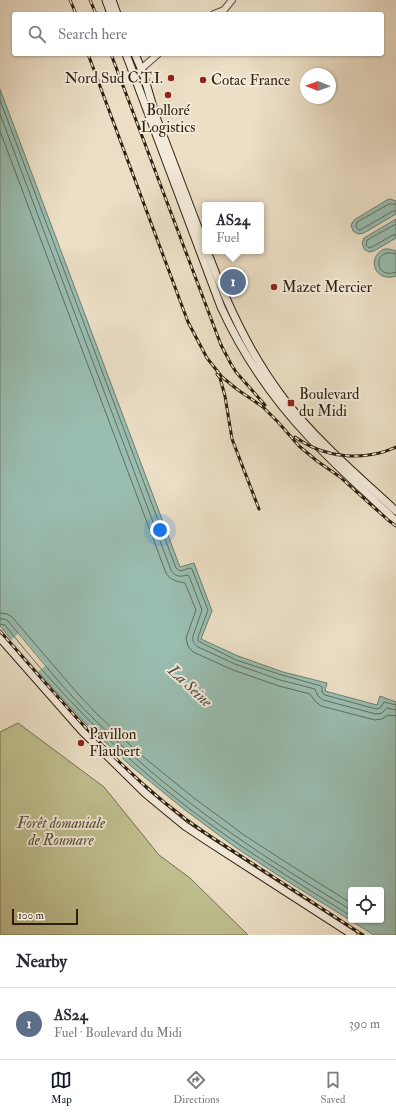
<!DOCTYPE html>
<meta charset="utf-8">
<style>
body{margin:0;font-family:"IM FELL Double Pica",serif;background:#f7f7f7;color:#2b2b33}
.controls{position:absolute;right:12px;bottom:12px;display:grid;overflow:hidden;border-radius:4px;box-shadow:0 1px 3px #0004}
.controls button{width:36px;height:36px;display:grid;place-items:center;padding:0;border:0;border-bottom:1px solid #e1e1e2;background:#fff;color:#2b2b33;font:20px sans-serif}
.compass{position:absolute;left:300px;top:68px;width:36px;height:36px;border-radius:50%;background:#fff;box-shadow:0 1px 3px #0004;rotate:271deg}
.scale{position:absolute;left:12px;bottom:10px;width:66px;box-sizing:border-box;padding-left:4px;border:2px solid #2c1f0e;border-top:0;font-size:11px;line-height:14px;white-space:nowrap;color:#2c1f0e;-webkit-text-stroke:3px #f3eada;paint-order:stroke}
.you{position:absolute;left:160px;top:530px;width:14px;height:14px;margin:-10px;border:3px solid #fff;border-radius:50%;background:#1a73e8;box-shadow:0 0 0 6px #1a73e833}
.badge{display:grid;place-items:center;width:26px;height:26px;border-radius:50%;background:#111827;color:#fff;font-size:13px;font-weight:700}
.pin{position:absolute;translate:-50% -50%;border:2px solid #fff;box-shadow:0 1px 4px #0006}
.popup{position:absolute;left:202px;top:202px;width:62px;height:52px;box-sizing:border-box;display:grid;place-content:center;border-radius:4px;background:#fff;filter:drop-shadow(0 1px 3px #0005);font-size:13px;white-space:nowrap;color:#7c7c81}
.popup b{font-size:15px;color:#2b2b33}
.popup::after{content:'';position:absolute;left:50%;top:100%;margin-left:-8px;border:8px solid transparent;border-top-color:#fff}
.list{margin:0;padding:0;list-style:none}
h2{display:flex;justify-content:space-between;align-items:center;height:52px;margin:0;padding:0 16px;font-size:17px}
h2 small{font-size:13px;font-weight:400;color:#7c7c81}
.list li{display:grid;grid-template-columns:26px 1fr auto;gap:12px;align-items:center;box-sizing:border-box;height:72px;padding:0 16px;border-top:1px solid #e1e1e2}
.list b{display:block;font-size:15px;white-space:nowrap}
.list p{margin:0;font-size:13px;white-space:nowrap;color:#7c7c81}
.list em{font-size:13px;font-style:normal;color:#7c7c81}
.icon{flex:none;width:22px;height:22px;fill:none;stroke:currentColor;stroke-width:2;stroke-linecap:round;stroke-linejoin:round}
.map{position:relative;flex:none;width:396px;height:935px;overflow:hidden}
.search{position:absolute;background:#fff;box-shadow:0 1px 3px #0004;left:12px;right:12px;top:12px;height:44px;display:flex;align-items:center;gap:10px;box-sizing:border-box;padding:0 14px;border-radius:4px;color:#7c7c81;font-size:15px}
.sheet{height:124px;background:#fff}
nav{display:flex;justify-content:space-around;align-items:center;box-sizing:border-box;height:56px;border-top:1px solid #e1e1e2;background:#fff;font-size:11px;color:#7c7c81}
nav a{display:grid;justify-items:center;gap:2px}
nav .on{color:#111827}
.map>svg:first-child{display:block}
.green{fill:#c0c090;stroke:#76704f}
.water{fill:#99bdb0;stroke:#6d7e6f;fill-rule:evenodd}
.pier{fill:#ecdfc6}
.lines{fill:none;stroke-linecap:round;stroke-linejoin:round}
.shore{stroke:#626e5f;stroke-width:1}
.tertiary-casing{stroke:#5c4f3c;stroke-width:8}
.secondary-casing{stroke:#2c1f0e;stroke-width:9}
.tertiary{stroke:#f3eada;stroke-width:6}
.secondary{stroke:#f3eada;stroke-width:7}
.rail-casing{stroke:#2c1f0e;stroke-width:3}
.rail{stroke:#f3eada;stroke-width:1.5;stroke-dasharray:4.5;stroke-linecap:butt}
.poi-dot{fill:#8f2418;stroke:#f3eada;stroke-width:1.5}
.labels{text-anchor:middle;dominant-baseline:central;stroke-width:4;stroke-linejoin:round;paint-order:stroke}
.poi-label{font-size:15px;fill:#2c1f0e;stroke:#f3eada;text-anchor:start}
.park-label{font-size:15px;font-style:italic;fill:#584f35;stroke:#f3eada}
.water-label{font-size:16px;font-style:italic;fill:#4d4e3f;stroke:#f3eada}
</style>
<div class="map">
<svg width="396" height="935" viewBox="0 0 396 935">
<rect width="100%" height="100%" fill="#ecdfc6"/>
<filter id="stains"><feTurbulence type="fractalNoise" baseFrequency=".005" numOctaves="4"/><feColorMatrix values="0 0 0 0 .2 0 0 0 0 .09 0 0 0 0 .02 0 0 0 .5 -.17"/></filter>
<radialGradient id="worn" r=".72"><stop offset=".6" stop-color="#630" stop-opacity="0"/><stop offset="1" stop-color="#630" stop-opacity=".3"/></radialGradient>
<polygon class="green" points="18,723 104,787 159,855 190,878 248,935 0,935 0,732"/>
<g class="water">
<path d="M0,89L180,567L194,563L212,611L201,639L238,656L283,672L327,683L325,691L377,705L380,696L396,702V935H374L287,881L235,847L185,810L131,766L86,724L38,672L0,626ZM351,890H381V920H351Z"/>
<polygon points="390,199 396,201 396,214 364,233 358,234 353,231 351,225 354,220 387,200"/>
<polygon points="396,219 396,238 374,251 369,252 364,249 362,243 364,238"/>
<path d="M384,249H389L396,251V276C376,283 365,259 384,249Z"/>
</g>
<polygon class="pier" points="19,633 46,665 38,672 11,640"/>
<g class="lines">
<g class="shore">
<polyline points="0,100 176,568 180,571 190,568 192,569 208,610 198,637 198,641 236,660 282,675 321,686 322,687 322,692 325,695 376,709 380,708 384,702 396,705"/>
<path d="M0,114L171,570C175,577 181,577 187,575L189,576L202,610L193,636C192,641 194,644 198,647L235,664L280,680L315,689L318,696L323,700L376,714L382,713L387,708L396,710"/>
<path d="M0,131L166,573C171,581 177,581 185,583L196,610L186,638L188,646L193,652L233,670L279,686L310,694L315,701L321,706L375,720L382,719L388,715L396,716"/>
<polyline points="396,204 389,204 357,222 356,227 359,230 362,229 393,211 396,211"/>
<polyline points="396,224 367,240 366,245 369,248 372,247 393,235 396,235"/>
<path d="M396,254C393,254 390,252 387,253C376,255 376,271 387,273C390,274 393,273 396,272"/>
<polyline points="0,613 7,614 12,617 78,694 99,716 141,755 194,798 244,835 295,868 351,903"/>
<path d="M0,619H5L8,621C37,655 64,690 96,721C140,765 190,805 241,840C277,865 314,887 351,910"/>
<path d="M0,624L5,625C58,693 119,754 187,807C239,847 295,881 351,916"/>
</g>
<defs>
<g id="tertiary">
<polyline points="214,14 224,10 232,0"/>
<polyline points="141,69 158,54"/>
</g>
<g id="secondary">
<polyline points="106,0 111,14"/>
<polyline points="112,0 117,14"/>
<path d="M126,54L221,307C243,355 274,400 310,438C337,467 367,493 396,521"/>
<polyline points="135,54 143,73 156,117 205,246"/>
<path d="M207,251C227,304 249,353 284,399C317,441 357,475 396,511"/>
<polyline points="0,638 82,731 145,793 157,803 185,826 209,842 353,935"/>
</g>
</defs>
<use href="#tertiary" class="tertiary-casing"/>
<use href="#secondary" class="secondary-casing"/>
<use href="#tertiary" class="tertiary"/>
<use href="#secondary" class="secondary"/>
<defs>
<g id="rail">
<polyline points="70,0 76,14"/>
<polyline points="90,0 96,14"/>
<polyline points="88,54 188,322 207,358 222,377 238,390 263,407 278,422 299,446 317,461 340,477 388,520 396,526"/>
<polyline points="111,54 221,345 231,364 236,372 265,405"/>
<polyline points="217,374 220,378 225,396 232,439 259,509"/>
<path d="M295,437C324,458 363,462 396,447"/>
<path d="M0,631C64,704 126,780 207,834L363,935"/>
</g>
</defs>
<use href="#rail" class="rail-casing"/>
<use href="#rail" class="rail"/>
</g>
<g class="poi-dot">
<circle cx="171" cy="78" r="4"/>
<circle cx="203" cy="80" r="4"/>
<circle cx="168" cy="95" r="4"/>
<circle cx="274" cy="287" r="4"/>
<rect x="287" y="399" width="8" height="8" rx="2"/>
<circle cx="81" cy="743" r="4"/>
</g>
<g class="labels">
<g class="poi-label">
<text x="163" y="78" text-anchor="end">Nord Sud C.T.I.</text>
<text x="211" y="80">Cotac France</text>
<text x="168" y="110" text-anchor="middle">Bolloré<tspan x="168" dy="17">Logistics</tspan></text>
<text x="282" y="287">Mazet Mercier</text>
<text x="299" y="394">Boulevard<tspan x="299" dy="17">du Midi</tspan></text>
<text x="89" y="734">Pavillon<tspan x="89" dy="17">Flaubert</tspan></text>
</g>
<g class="park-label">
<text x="61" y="823">Forêt domaniale<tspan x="61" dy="17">de Roumare</tspan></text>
</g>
<g class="water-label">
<text transform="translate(190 686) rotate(43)">La Seine</text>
</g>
</g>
<rect width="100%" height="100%" filter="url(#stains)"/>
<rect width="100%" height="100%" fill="url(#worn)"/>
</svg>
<div class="controls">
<button><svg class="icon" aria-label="locate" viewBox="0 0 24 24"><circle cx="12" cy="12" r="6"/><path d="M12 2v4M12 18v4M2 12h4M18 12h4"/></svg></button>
</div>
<svg class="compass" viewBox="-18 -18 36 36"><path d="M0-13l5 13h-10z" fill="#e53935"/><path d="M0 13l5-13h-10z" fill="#7c7c81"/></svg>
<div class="scale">100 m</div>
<div class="you"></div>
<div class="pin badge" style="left:233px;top:282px;background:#5c6f8a">1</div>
<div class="popup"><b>AS24</b>Fuel</div>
<div class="search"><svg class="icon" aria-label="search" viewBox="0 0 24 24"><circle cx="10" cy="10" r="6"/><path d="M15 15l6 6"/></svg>Search here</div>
</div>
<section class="sheet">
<h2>Nearby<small></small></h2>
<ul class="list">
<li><span class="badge" style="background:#5c6f8a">1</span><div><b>AS24</b><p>Fuel · Boulevard du Midi</p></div><em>390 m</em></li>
</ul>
</section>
<nav>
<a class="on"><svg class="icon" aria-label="map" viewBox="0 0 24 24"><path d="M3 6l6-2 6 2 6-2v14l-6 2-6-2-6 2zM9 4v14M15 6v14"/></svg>Map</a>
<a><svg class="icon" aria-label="directions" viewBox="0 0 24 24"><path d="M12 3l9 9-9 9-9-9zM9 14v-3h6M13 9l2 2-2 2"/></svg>Directions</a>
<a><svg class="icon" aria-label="saved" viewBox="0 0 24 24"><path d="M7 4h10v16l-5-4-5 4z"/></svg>Saved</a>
</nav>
